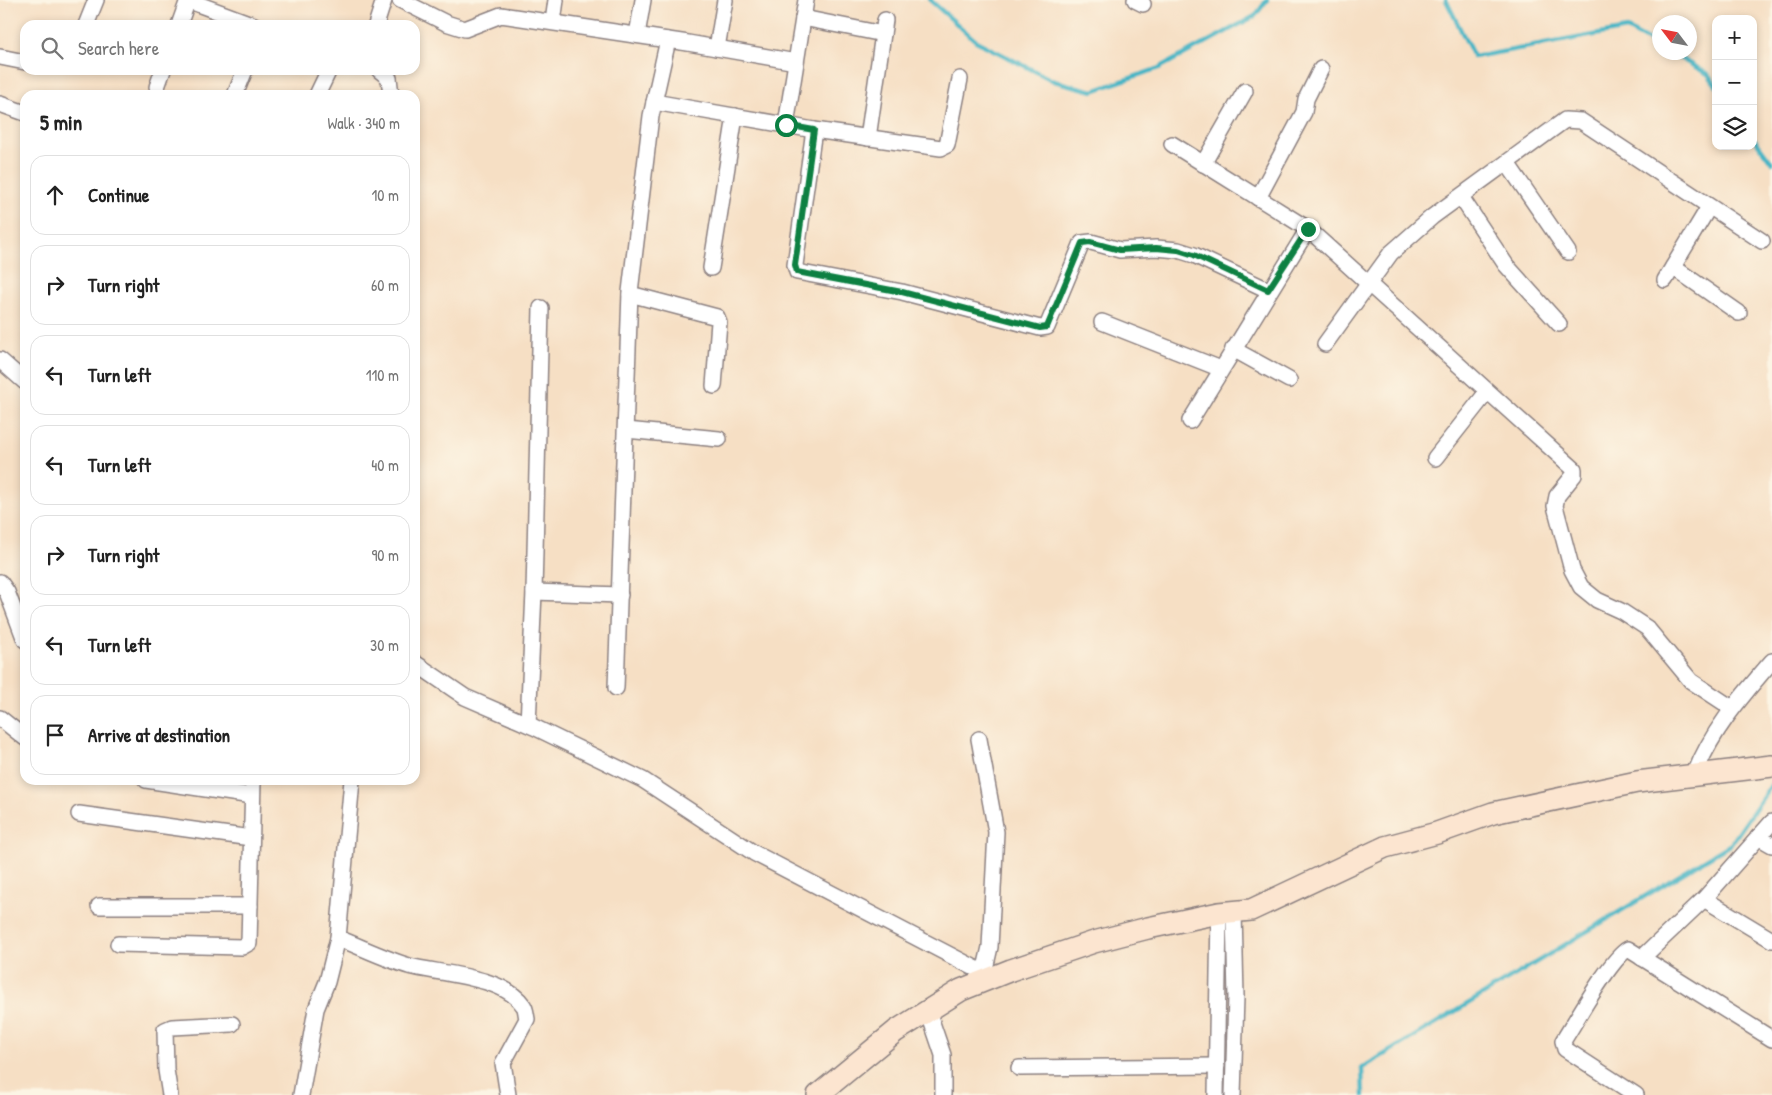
<!DOCTYPE html>
<meta charset="utf-8">
<style>
body{margin:0;font-family:"Patrick Hand",sans-serif;background:#f6f6f6;color:#222}
.controls{position:absolute;right:15px;top:15px;display:grid;overflow:hidden;border-radius:10px;box-shadow:0 2px 8px #0003}
.controls button{width:45px;height:45px;display:grid;place-items:center;padding:0;border:0;border-bottom:1px solid #e0e0e0;background:#fff;color:#222;font:25px sans-serif}
.compass{position:absolute;left:1652px;top:15px;width:45px;height:45px;border-radius:50%;background:#fff;box-shadow:0 2px 8px #0003;rotate:302deg}
.stop{position:absolute;width:15px;height:15px;margin:-11px;border:4px solid #0b8043;border-radius:50%;background:#fff}
.stop.end{background:#0b8043;border-color:#fff;box-shadow:0 1px 5px #0008}
.list{margin:0;padding:0;list-style:none}
h2{display:flex;justify-content:space-between;align-items:center;height:65px;margin:0;padding:0 20px;font-size:21px}
h2 small{font-size:16px;font-weight:400;color:#767676}
.list li{display:grid;grid-template-columns:32px 1fr auto;gap:15px;align-items:center;box-sizing:border-box;height:80px;margin:0 10px 10px;padding:0 10px;border:1px solid #e0e0e0;border-radius:15px}
.list b{display:block;font-size:19px;white-space:nowrap}
.list em{font-size:16px;font-style:normal;color:#767676}
.icon{flex:none;width:28px;height:28px;fill:none;stroke:currentColor;stroke-width:2;stroke-linecap:round;stroke-linejoin:round}
.map{position:relative;flex:none;width:1772px;height:1095px;overflow:hidden}
.search{position:absolute;background:#fff;box-shadow:0 2px 8px #0003;left:20px;top:20px;width:400px;height:55px;display:flex;align-items:center;gap:12px;box-sizing:border-box;padding:0 18px;border-radius:15px;color:#767676;font-size:19px}
.panel{position:absolute;background:#fff;box-shadow:0 2px 8px #0003;left:20px;top:90px;width:400px;height:695px;border-radius:15px}
.map>svg:first-child{display:block}
.lines{fill:none;stroke-linecap:round;stroke-linejoin:round}
.stream{stroke:#48b5c5;stroke-width:4.5}
.minor-casing{stroke:#8c8080;stroke-width:18}
.secondary-casing{stroke:#8c8080;stroke-width:24}
.minor{stroke:#fff;stroke-width:15}
.secondary{stroke:#fce5d0;stroke-width:21}
.route{stroke:#0b8043;stroke-width:6}
</style>
<div class="map">
<svg width="1772" height="1095" viewBox="0 0 1772 1095">
<rect width="100%" height="100%" fill="#fcf5e5"/>
<filter id="ink" filterUnits="userSpaceOnUse"><feTurbulence type="fractalNoise" baseFrequency=".02" numOctaves="2"/><feDisplacementMap in="SourceGraphic" scale="10" xChannelSelector="R" yChannelSelector="G"/><feConvolveMatrix kernelMatrix="1 2 1 2 8 2 1 2 1" color-interpolation-filters="sRGB"/></filter>
<filter id="wash" filterUnits="userSpaceOnUse"><feTurbulence type="fractalNoise" baseFrequency=".0096" numOctaves="4" result="noise"/><feDisplacementMap in="SourceGraphic" scale="20" xChannelSelector="R" yChannelSelector="G"/><feGaussianBlur stdDeviation="1.12" result="paint"/><feColorMatrix in="noise" values="0 0 0 0 0 0 0 0 0 0 0 0 0 0 0 0 0 1.4 0 .05"/><feComposite in="paint" operator="in"/></filter>
<g filter="url(#wash)">
<rect width="100%" height="100%" fill="#f6dfc4"/>
<g class="lines">
<g class="stream">
<polyline points="930,0 976,41 1054,81 1093,91 1159,68 1255,16 1267,0"/>
<polyline points="1446,0 1474,57 1627,29 1660,47"/>
<polyline points="1669,52 1708,74 1716,85"/>
<polyline points="1753,137 1772,163"/>
<polyline points="1363,1095 1362,1068 1731,844 1772,784"/>
</g>
</g>
</g>
<g filter="url(#ink)">
<g class="lines">
<defs>
<g id="minor">
<polyline points="187,0 254,25"/>
<polyline points="400,0 446,23 465,29 501,15 688,43 796,62"/>
<polyline points="1135,0 1143,4"/>
<polyline points="803,18 883,34"/>
<polyline points="553,22 556,0"/>
<polyline points="86,25 96,0"/>
<polyline points="179,25 188,0"/>
<polyline points="376,25 384,0"/>
<polyline points="637,35 643,0"/>
<polyline points="717,48 725,0"/>
<polyline points="0,57 25,62"/>
<polyline points="379,70 389,78 391,95"/>
<polyline points="157,87 163,70"/>
<polyline points="235,95 245,70"/>
<polyline points="317,95 329,70"/>
<polyline points="654,102 814,130 941,148 947,145 960,79"/>
<polyline points="0,104 25,113"/>
<polyline points="786,125 806,0"/>
<polyline points="814,130 795,265 797,272 902,292 1040,328 1047,327 1082,243 1091,242 1120,250 1156,248 1178,250 1194,255 1268,290"/>
<polyline points="868,138 885,20"/>
<polyline points="1172,144 1308,229 1574,469 1574,475 1557,496 1555,506 1572,570 1581,587 1597,600 1621,611 1647,628 1691,681 1732,708"/>
<polyline points="1507,163 1568,252"/>
<polyline points="1203,164 1245,91"/>
<polyline points="1461,197 1506,265 1559,324"/>
<polyline points="1258,198 1304,112 1306,99 1321,69"/>
<polyline points="1673,267 1739,313"/>
<polyline points="711,268 735,116"/>
<polyline points="1665,280 1709,207"/>
<polyline points="630,294 717,317 719,322 714,386"/>
<polyline points="1102,322 1221,369"/>
<polyline points="1325,344 1391,253 1432,217 1565,120 1581,121 1762,241"/>
<polyline points="1233,349 1289,380"/>
<polyline points="0,360 25,382"/>
<polyline points="1190,421 1308,229"/>
<polyline points="626,430 719,439"/>
<polyline points="1435,458 1487,392"/>
<polyline points="0,582 7,592 25,640"/>
<polyline points="534,592 620,595"/>
<polyline points="415,663 465,697 534,727 643,780 754,853 992,977"/>
<polyline points="616,688 630,292 651,116 668,40"/>
<polyline points="0,718 25,738"/>
<polyline points="528,724 534,592 541,308"/>
<polyline points="979,739 996,832 990,947 984,973"/>
<path d="M1695,774C1711,731 1743,695 1772,661"/>
<polyline points="146,780 252,796"/>
<polyline points="79,814 251,838"/>
<polyline points="1758,837 1772,845"/>
<polyline points="1704,899 1772,940"/>
<polyline points="99,906 250,906"/>
<path d="M338,938C361,947 385,959 409,966C441,974 503,976 523,1005C526,1008 526,1015 527,1019L503,1063L508,1095"/>
<polyline points="118,944 242,947 249,943 253,780"/>
<polyline points="1642,958 1704,899 1772,822"/>
<polyline points="928,1011 943,1055 943,1095"/>
<polyline points="1019,1068 1217,1066"/>
<polyline points="170,1095 166,1070 165,1030 172,1027 232,1024"/>
<polyline points="301,1095 316,1009 327,982 338,938 352,780"/>
<polyline points="1216,1095 1219,913"/>
<polyline points="1233,1095 1236,997 1234,912"/>
<path d="M1636,1095L1565,1049L1563,1041C1576,1021 1610,959 1628,949L1772,1039"/>
</g>
<polyline id="secondary" points="818,1095 896,1031 961,990 1011,970 1094,942 1148,928 1219,913 1251,910 1385,847 1437,833 1493,813 1637,782 1772,766"/>
</defs>
<use href="#minor" class="minor-casing"/>
<use href="#secondary" class="secondary-casing"/>
<use href="#minor" class="minor"/>
<use href="#secondary" class="secondary"/>
</g>
</g>
<g class="lines" filter="url(#ink)">
<polyline class="route" points="786,125 814,130 795,265 797,272 902,292 1040,328 1047,327 1082,243 1090,242 1120,250 1156,248 1178,250 1194,255 1268,290 1308,229"/>
</g>
</svg>
<div class="controls">
<button>+</button>
<button>−</button>
<button><svg class="icon" aria-label="layers" viewBox="0 0 24 24"><path d="M12 4l9 5-9 5-9-5zM3 14l9 5 9-5"/></svg></button>
</div>
<svg class="compass" viewBox="-18 -18 36 36"><path d="M0-13l5 13h-10z" fill="#e53935"/><path d="M0 13l5-13h-10z" fill="#767676"/></svg>
<div class="stop" style="left:786px;top:125px"></div>
<div class="stop end" style="left:1308px;top:229px"></div>
<div class="search"><svg class="icon" aria-label="search" viewBox="0 0 24 24"><circle cx="10" cy="10" r="6"/><path d="M15 15l6 6"/></svg>Search here</div>
<section class="panel">
<h2>5 min<small>Walk · 340 m</small></h2>
<ul class="list">
<li><svg class="icon" aria-label="ahead" viewBox="0 0 24 24"><path d="M12 20V5M6 11l6-6 6 6"/></svg><div><b>Continue</b></div><em>10 m</em></li>
<li><svg class="icon" aria-label="right" viewBox="0 0 24 24"><path d="M7 20v-9h11M14 6l5 5-5 5"/></svg><div><b>Turn right</b></div><em>60 m</em></li>
<li><svg class="icon" aria-label="left" viewBox="0 0 24 24"><path d="M17 20v-9H6M10 6l-5 5 5 5"/></svg><div><b>Turn left</b></div><em>110 m</em></li>
<li><svg class="icon" aria-label="left" viewBox="0 0 24 24"><path d="M17 20v-9H6M10 6l-5 5 5 5"/></svg><div><b>Turn left</b></div><em>40 m</em></li>
<li><svg class="icon" aria-label="right" viewBox="0 0 24 24"><path d="M7 20v-9h11M14 6l5 5-5 5"/></svg><div><b>Turn right</b></div><em>90 m</em></li>
<li><svg class="icon" aria-label="left" viewBox="0 0 24 24"><path d="M17 20v-9H6M10 6l-5 5 5 5"/></svg><div><b>Turn left</b></div><em>30 m</em></li>
<li><svg class="icon" aria-label="arrive" viewBox="0 0 24 24"><path d="M6 21V4h12l-3 4 3 4H6"/></svg><div><b>Arrive at destination</b></div></li>
</ul>
</section>
</div>
